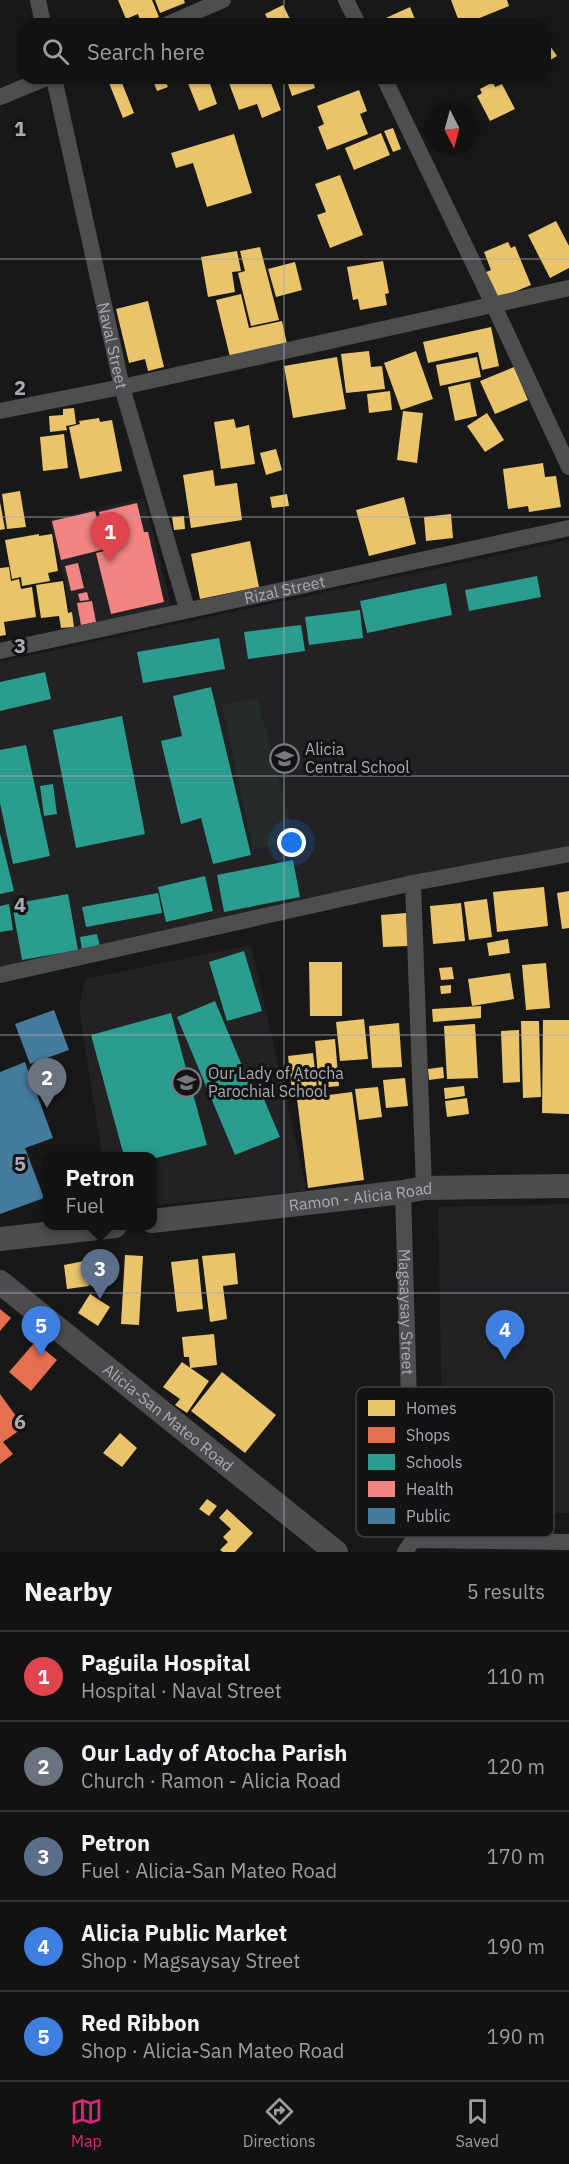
<!DOCTYPE html>
<meta charset="utf-8">
<style>
body{margin:0;font-family:"IBM Plex Sans",sans-serif;background:#1b1b1c;color:#f1f3f6}
.compass{position:absolute;left:425px;top:102px;width:54px;height:54px;border-radius:50%;background:#121213;box-shadow:0 2px 4px #0004;rotate:174deg}
.you{position:absolute;left:292px;top:843px;width:21px;height:21px;margin:-15px;border:4px solid #fff;border-radius:50%;background:#1a73e8;box-shadow:0 0 0 9px #1a73e833}
.badge{display:grid;place-items:center;width:39px;height:39px;border-radius:50%;background:#db2777;color:#fff;font-size:20px;font-weight:700}
.pin{position:absolute;translate:-50% -50px;filter:drop-shadow(0 2px 3px #0008)}
.pin::after{content:'';position:absolute;top:32px;width:21px;height:18px;background:inherit;clip-path:polygon(0 0,100% 0,50% 100%)}
.popup{position:absolute;left:43px;top:1152px;width:114px;height:78px;box-sizing:border-box;display:grid;place-content:center;border-radius:12px;background:#121213;filter:drop-shadow(0 2px 4px #0005);font-size:20px;white-space:nowrap;color:#9c9ea0}
.popup b{font-size:22px;color:#f1f3f6}
.popup::after{content:'';position:absolute;left:50%;top:100%;margin-left:-12px;border:12px solid transparent;border-top-color:#121213}
.list{margin:0;padding:0;list-style:none}
h2{display:flex;justify-content:space-between;align-items:center;height:78px;margin:0;padding:0 24px;font-size:26px}
h2 small{font-size:20px;font-weight:400;color:#9c9ea0}
.list li{display:grid;grid-template-columns:39px 1fr auto;gap:18px;align-items:center;box-sizing:border-box;height:90px;padding:0 24px;border-top:2px solid #313233}
.list b{display:block;font-size:22px;white-space:nowrap}
.list p{margin:0;font-size:20px;white-space:nowrap;color:#9c9ea0}
.list em{font-size:20px;font-style:normal;color:#9c9ea0}
.icon{flex:none;width:33px;height:33px;fill:none;stroke:currentColor;stroke-width:2;stroke-linecap:round;stroke-linejoin:round}
.map{position:relative;flex:none;width:569px;height:1552px;overflow:hidden}
.search{position:absolute;background:#121213;box-shadow:0 2px 4px #0004;left:18px;right:18px;top:18px;height:66px;display:flex;align-items:center;gap:15px;box-sizing:border-box;padding:0 21px;border-radius:18px;color:#9c9ea0;font-size:22px}
.sheet{height:528px;background:#121213}
nav{display:flex;justify-content:space-around;align-items:center;box-sizing:border-box;height:84px;border-top:2px solid #313233;background:#121213;font-size:16px;color:#9c9ea0}
nav a{display:grid;justify-items:center;gap:3px}
nav .on{color:#db2777}
.map>svg:first-child{display:block}
.built{fill:#222224}
.green{fill:#242b28}
.homes{fill:#e9c46a}
.shops{fill:#e76f51}
.schools{fill:#2a9d8f}
.health{fill:#f28482}
.public{fill:#457b9d}
.lines{fill:none;stroke-linecap:round;stroke-linejoin:round}
.street{stroke:#4e4e51;stroke-width:16}
.secondary{stroke:#4d4d4f;stroke-width:24}
.grid{fill:none;stroke:#ababb7;stroke-width:1.5;stroke-opacity:0.55}
.labels{text-anchor:middle;dominant-baseline:central;stroke-width:6;stroke-linejoin:round;paint-order:stroke}
.street-label{font-size:16px;fill:#ababb7;stroke:#131314}
.poi-label{font-size:16px;fill:#ababb7;stroke:#131314;text-anchor:start}
.key{fill:#131314;stroke:#414145;stroke-width:1.5}
.key-label{font-size:16px;fill:#ababb7}
.grid-label{font-size:20px;text-anchor:middle;font-weight:bold;fill:#ababb7;stroke:#131314;stroke-width:6;stroke-linejoin:round;paint-order:stroke}
</style>
<div class="map">
<svg width="569" height="1552" viewBox="0 0 569 1552">
<rect width="100%" height="100%" fill="#181819"/>
<g class="built">
<polygon points="144,498 171,605 77,632 49,519"/>
<polygon points="569,540 569,853 0,969 0,662"/>
<polygon points="251,945 307,1191 153,1205 152,1156 102,1156 79,1008 85,979"/>
<polygon points="569,1204 569,1513 444,1514 438,1207"/>
</g>
<polygon class="green" points="257,698 296,841 253,850 222,705"/>
<g class="homes">
<polygon points="118,0 152,0 159,17 141,23 138,14 126,19"/>
<polygon points="155,0 184,0 185,3 160,13"/>
<polygon points="451,0 507,0 509,6 465,24 460,24"/>
<polygon points="283,5 290,19 280,24 270,24 265,14"/>
<polygon points="410,7 417,24 378,24 377,22"/>
<polygon points="545,39 557,56 545,63"/>
<polygon points="107,78 120,78 134,113 123,118"/>
<polygon points="152,78 164,78 168,87 157,91"/>
<polygon points="195,78 208,78 217,104 199,111 187,81"/>
<polygon points="227,78 269,78 281,110 262,118 257,104 239,110"/>
<polygon points="286,78 312,78 315,88 292,96"/>
<polygon points="493,82 495,87 502,84 515,109 490,121 477,96 482,93 480,89"/>
<polygon points="359,90 367,111 360,114 368,134 327,150 318,127 324,124 317,106"/>
<polygon points="393,128 401,149 393,152 384,131"/>
<polygon points="381,133 390,155 354,170 345,148"/>
<polygon points="234,134 252,193 207,207 193,163 176,168 171,153"/>
<polygon points="340,175 363,235 330,248 317,215 326,212 315,184"/>
<polygon points="556,221 569,246 569,268 550,278 528,235"/>
<polygon points="508,242 511,248 515,246 531,285 495,300 484,273 491,270 484,252"/>
<polygon points="260,247 279,320 251,326 238,273 245,271 240,251"/>
<polygon points="237,251 241,271 232,272 235,292 208,297 201,257"/>
<polygon points="383,261 389,293 385,294 387,305 360,310 358,299 353,300 347,267"/>
<polygon points="295,262 302,290 276,297 268,269"/>
<polygon points="241,294 249,328 282,321 287,344 230,357 216,300"/>
<polygon points="148,301 164,367 148,371 145,359 129,363 116,309"/>
<polygon points="491,327 499,366 482,370 478,352 428,363 423,342"/>
<polygon points="369,351 371,367 382,366 385,389 346,393 341,354"/>
<polygon points="416,351 433,399 401,410 384,363"/>
<polygon points="337,357 346,409 293,418 284,366"/>
<polygon points="477,357 481,377 440,386 436,365"/>
<polygon points="514,367 528,400 495,414 480,381"/>
<polygon points="470,382 477,416 455,421 448,387"/>
<polygon points="390,391 392,410 369,413 367,394"/>
<polygon points="74,408 76,424 66,426 67,430 50,432 49,416 63,415 63,409"/>
<polygon points="403,411 423,413 417,463 397,460"/>
<polygon points="487,413 504,440 485,452 467,426"/>
<polygon points="99,418 100,422 112,420 122,471 80,479 69,427 80,424 79,421"/>
<polygon points="234,419 236,428 249,425 255,464 221,469 214,422"/>
<polygon points="64,434 68,468 43,471 40,437"/>
<polygon points="276,449 282,470 266,475 260,453"/>
<polygon points="543,463 545,477 556,476 561,507 529,512 528,506 508,509 503,469"/>
<polygon points="213,470 215,486 237,483 242,520 191,528 183,475"/>
<polygon points="20,491 26,527 7,529 2,494"/>
<polygon points="287,494 289,506 272,508 270,497"/>
<polygon points="404,497 416,544 369,556 356,510"/>
<polygon points="0,502 5,529 0,530"/>
<polygon points="451,514 453,538 426,541 424,517"/>
<polygon points="184,516 185,529 174,530 172,517"/>
<polygon points="39,534 39,536 52,534 58,571 48,573 50,581 22,586 21,577 12,579 5,540"/>
<polygon points="250,541 259,587 200,599 191,554"/>
<polygon points="9,567 11,581 19,579 21,589 32,587 36,617 4,622 6,635 0,636 0,568"/>
<polygon points="63,581 68,613 72,612 74,627 61,628 59,616 41,618 36,585"/>
<polygon points="544,887 548,926 497,932 493,892"/>
<polygon points="569,891 569,928 562,929 557,893"/>
<polygon points="487,899 492,937 469,940 464,902"/>
<polygon points="461,903 465,941 433,944 430,906"/>
<polygon points="406,913 408,946 383,947 381,915"/>
<polygon points="508,939 510,953 489,956 487,943"/>
<polygon points="309,962 342,962 342,1016 310,1016"/>
<polygon points="546,963 550,1008 526,1010 522,965"/>
<polygon points="452,967 454,979 441,980 439,968"/>
<polygon points="510,973 514,999 472,1006 468,979"/>
<polygon points="451,985 451,993 441,994 440,986"/>
<polygon points="481,1006 481,1018 433,1022 432,1009"/>
<polygon points="364,1019 368,1059 340,1061 336,1022"/>
<polygon points="543,1020 569,1020 569,1114 542,1113"/>
<polygon points="521,1021 539,1021 541,1097 523,1098"/>
<polygon points="399,1023 402,1067 372,1068 369,1026"/>
<polygon points="475,1024 478,1078 447,1079 444,1026"/>
<polygon points="519,1030 520,1082 503,1083 501,1031"/>
<polygon points="335,1039 339,1086 319,1088 315,1041"/>
<polygon points="313,1053 317,1088 292,1090 288,1056"/>
<polygon points="443,1067 444,1078 429,1080 428,1069"/>
<polygon points="405,1078 408,1106 386,1108 383,1080"/>
<polygon points="464,1086 465,1096 445,1099 444,1088"/>
<polygon points="378,1087 382,1117 359,1120 355,1089"/>
<polygon points="352,1092 364,1180 308,1188 297,1099"/>
<polygon points="467,1098 469,1114 447,1117 445,1101"/>
<polygon points="235,1253 238,1284 223,1286 227,1319 210,1322 202,1256"/>
<polygon points="125,1255 143,1256 139,1325 121,1324"/>
<polygon points="198,1259 203,1309 177,1312 171,1262"/>
<polygon points="84,1261 89,1286 67,1289 64,1265"/>
<polygon points="90,1294 110,1307 98,1326 78,1313"/>
<polygon points="214,1334 217,1365 190,1368 189,1357 184,1357 182,1337"/>
<polygon points="182,1362 209,1381 187,1413 175,1405 180,1399 163,1387"/>
<polygon points="222,1372 276,1415 245,1453 191,1411"/>
<polygon points="120,1433 137,1448 122,1467 103,1453"/>
<polygon points="207,1499 217,1506 209,1516 199,1509"/>
<polygon points="227,1509 253,1533 235,1552 223,1552 220,1550 228,1542 223,1537 231,1529 219,1518"/>
</g>
<g class="shops">
<polygon points="0,1309 11,1318 0,1331"/>
<polygon points="35,1342 57,1360 31,1391 9,1372"/>
<polygon points="0,1394 24,1427 3,1442 13,1454 0,1464"/>
</g>
<g class="schools">
<polygon points="537,576 541,597 469,611 465,590"/>
<polygon points="446,583 452,615 367,633 360,601"/>
<polygon points="360,610 363,638 309,645 305,617"/>
<polygon points="301,625 305,651 248,659 244,632"/>
<polygon points="219,638 225,669 143,683 137,652"/>
<polygon points="45,672 51,699 0,711 0,682"/>
<polygon points="211,687 251,855 213,864 201,818 181,824 161,741 182,736 173,696"/>
<polygon points="122,716 145,834 76,848 53,730"/>
<polygon points="26,745 50,856 13,864 0,803 0,750"/>
<polygon points="53,784 57,814 44,816 40,786"/>
<polygon points="0,834 14,891 0,894"/>
<polygon points="293,860 300,897 224,912 217,875"/>
<polygon points="205,876 213,911 166,922 158,887"/>
<polygon points="158,893 162,913 86,927 82,907"/>
<polygon points="68,894 78,950 22,960 12,904"/>
<polygon points="9,904 13,930 0,932 0,906"/>
<polygon points="97,934 100,947 82,950 80,937"/>
<polygon points="244,951 262,1011 227,1021 209,962"/>
<polygon points="215,1001 256,1099 263,1097 280,1137 235,1155 177,1017"/>
<polygon points="171,1013 207,1145 152,1159 152,1156 124,1156 91,1035"/>
</g>
<g class="health">
<polygon points="137,503 144,532 148,532 164,602 111,614 96,553 108,550 99,512"/>
<polygon points="95,511 105,549 61,560 52,521"/>
<polygon points="78,563 84,588 71,591 65,566"/>
<polygon points="87,592 89,600 80,601 78,594"/>
<polygon points="92,601 96,622 81,625 77,603"/>
</g>
<g class="public">
<polygon points="54,1010 69,1050 30,1064 15,1024"/>
<polygon points="25,1062 53,1138 25,1148 44,1198 0,1214 0,1072"/>
</g>
<g class="lines">
<g class="street">
<polyline points="38,0 43,24"/>
<polyline points="346,0 358,24"/>
<polyline points="168,24 223,0"/>
<path id="s1" d="M54,78L122,387L187,609"/>
<polyline points="384,78 494,306 569,467"/>
<polyline points="0,97 46,78"/>
<polyline points="0,411 122,387 569,288"/>
<path id="s2" d="M0,651L569,528"/>
<polyline points="413,883 424,1188"/>
<polyline points="0,975 413,883 569,854"/>
<path id="s3" d="M403,1192L413,1540"/>
<polyline points="405,1552 413,1540 569,1542"/>
</g>
<g class="secondary">
<path id="s4" d="M152,1221L403,1192L424,1188L569,1186"/>
<polyline points="0,1239 115,1226"/>
<path id="s5" d="M0,1282L336,1552"/>
</g>
</g>
<path class="grid" d="M284,0V24M284,78V1552M0,259H569M0,517H569M0,776H569M0,1035H569M0,1293H569"/>
<defs>
<symbol id="school-ring" viewBox="-11 -11 22 22"><circle r="9.5" fill="#131314" stroke="#787880" stroke-width="1.5"/><path d="M0-5L7-2L0 1L-7-2ZM-4 1L0 2.5L4 1V4Q0 6-4 4Z" fill="#787880"/></symbol>
</defs>
<g fill-rule="evenodd">
<use href="#school-ring" x="268" y="742" width="33" height="33"/>
<use href="#school-ring" x="170" y="1066" width="33" height="33"/>
</g>
<g class="labels">
<g class="street-label">
<text stroke="none"><textPath href="#s1" startOffset="274">Naval Street</textPath></text>
<text stroke="none"><textPath href="#s2" startOffset="291">Rizal Street</textPath></text>
<text stroke="none"><textPath href="#s4" startOffset="210">Ramon - Alicia Road</textPath></text>
<text stroke="none"><textPath href="#s3" startOffset="120">Magsaysay Street</textPath></text>
<text stroke="none"><textPath href="#s5" startOffset="216">Alicia-San Mateo Road</textPath></text>
</g>
<g class="poi-label">
<text x="305" y="749">Alicia<tspan x="305" dy="18">Central School</tspan></text>
<text x="208" y="1073">Our Lady of Atocha<tspan x="208" dy="18">Parochial School</tspan></text>
</g>
</g>
<rect x="356" y="1387" width="198" height="150" rx="9" class="key"/>
<rect x="368" y="1400" width="27" height="16" fill="#e9c46a"/>
<rect x="368" y="1427" width="27" height="16" fill="#e76f51"/>
<rect x="368" y="1454" width="27" height="16" fill="#2a9d8f"/>
<rect x="368" y="1481" width="27" height="16" fill="#f28482"/>
<rect x="368" y="1508" width="27" height="16" fill="#457b9d"/>
<g class="key-label">
<text x="406" y="1414">Homes</text>
<text x="406" y="1441">Shops</text>
<text x="406" y="1468">Schools</text>
<text x="406" y="1495">Health</text>
<text x="406" y="1522">Public</text>
</g>
<g class="grid-label">
<text x="20" y="136">1</text>
<text x="20" y="395">2</text>
<text x="20" y="653">3</text>
<text x="20" y="912">4</text>
<text x="20" y="1171">5</text>
<text x="20" y="1429">6</text>
</g>
</svg>
<svg class="compass" viewBox="-18 -18 36 36"><path d="M0-13l5 13h-10z" fill="#e53935"/><path d="M0 13l5-13h-10z" fill="#9c9ea0"/></svg>
<div class="you"></div>
<div class="pin badge" style="left:110px;top:562px;background:#e0444e">1</div>
<div class="pin badge" style="left:47px;top:1108px;background:#6b7280">2</div>
<div class="pin badge" style="left:100px;top:1299px;background:#5c6f8a">3</div>
<div class="popup"><b>Petron</b>Fuel</div>
<div class="pin badge" style="left:505px;top:1360px;background:#3f7fe0">4</div>
<div class="pin badge" style="left:41px;top:1356px;background:#3f7fe0">5</div>
<div class="search"><svg class="icon" aria-label="search" viewBox="0 0 24 24"><circle cx="10" cy="10" r="6"/><path d="M15 15l6 6"/></svg>Search here</div>
</div>
<section class="sheet">
<h2>Nearby<small>5 results</small></h2>
<ul class="list">
<li><span class="badge" style="background:#e0444e">1</span><div><b>Paguila Hospital</b><p>Hospital · Naval Street</p></div><em>110 m</em></li>
<li><span class="badge" style="background:#6b7280">2</span><div><b>Our Lady of Atocha Parish</b><p>Church · Ramon - Alicia Road</p></div><em>120 m</em></li>
<li><span class="badge" style="background:#5c6f8a">3</span><div><b>Petron</b><p>Fuel · Alicia-San Mateo Road</p></div><em>170 m</em></li>
<li><span class="badge" style="background:#3f7fe0">4</span><div><b>Alicia Public Market</b><p>Shop · Magsaysay Street</p></div><em>190 m</em></li>
<li><span class="badge" style="background:#3f7fe0">5</span><div><b>Red Ribbon</b><p>Shop · Alicia-San Mateo Road</p></div><em>190 m</em></li>
</ul>
</section>
<nav>
<a class="on"><svg class="icon" aria-label="map" viewBox="0 0 24 24"><path d="M3 6l6-2 6 2 6-2v14l-6 2-6-2-6 2zM9 4v14M15 6v14"/></svg>Map</a>
<a><svg class="icon" aria-label="directions" viewBox="0 0 24 24"><path d="M12 3l9 9-9 9-9-9zM9 14v-3h6M13 9l2 2-2 2"/></svg>Directions</a>
<a><svg class="icon" aria-label="saved" viewBox="0 0 24 24"><path d="M7 4h10v16l-5-4-5 4z"/></svg>Saved</a>
</nav>
